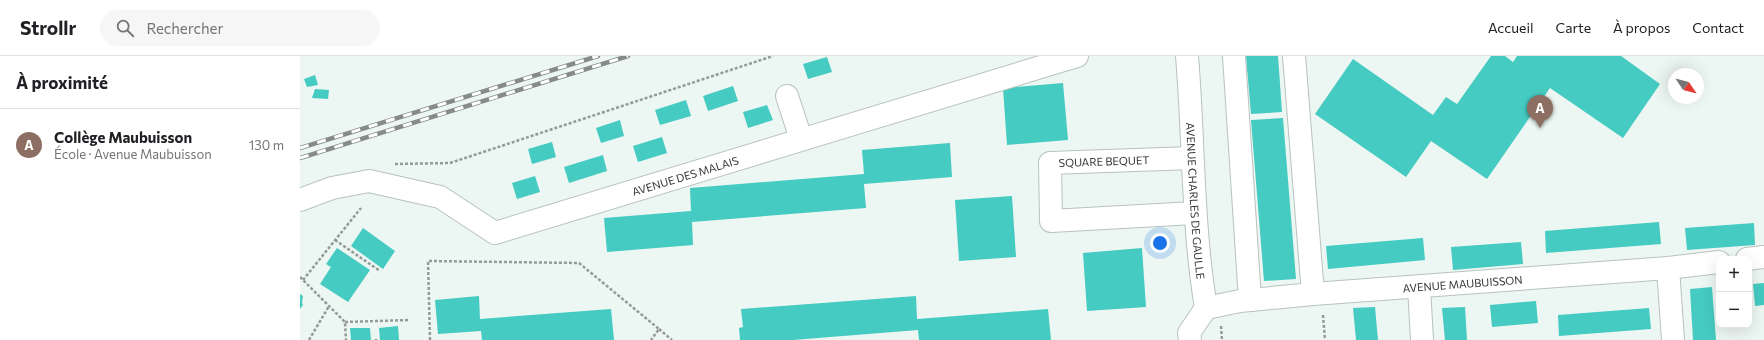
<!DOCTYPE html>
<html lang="fr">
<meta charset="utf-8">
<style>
body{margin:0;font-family:Commissioner,sans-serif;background:#f6f6f6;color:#202124}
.controls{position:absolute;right:12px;bottom:12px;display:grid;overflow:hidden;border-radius:8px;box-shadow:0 4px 16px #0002}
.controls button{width:36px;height:36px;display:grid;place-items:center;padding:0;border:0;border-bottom:1px solid #e0e0e0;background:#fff;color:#202124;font:20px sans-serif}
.compass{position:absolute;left:1368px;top:12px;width:36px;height:36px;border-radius:50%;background:#fff;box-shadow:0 4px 16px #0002;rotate:125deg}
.you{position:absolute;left:860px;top:187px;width:14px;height:14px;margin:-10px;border:3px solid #fff;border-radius:50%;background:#1a73e8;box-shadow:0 0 0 6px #1a73e833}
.badge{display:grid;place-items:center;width:26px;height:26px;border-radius:50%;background:#3653c4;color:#fff;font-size:13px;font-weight:700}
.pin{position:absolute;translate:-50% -33px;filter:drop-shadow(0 1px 2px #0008)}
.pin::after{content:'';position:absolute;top:21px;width:14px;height:12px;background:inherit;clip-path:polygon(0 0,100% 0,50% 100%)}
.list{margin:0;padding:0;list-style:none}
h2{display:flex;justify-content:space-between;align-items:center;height:52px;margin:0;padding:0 16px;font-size:17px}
h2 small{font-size:13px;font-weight:400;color:#757577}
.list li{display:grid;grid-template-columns:26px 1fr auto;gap:12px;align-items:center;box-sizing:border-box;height:72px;padding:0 16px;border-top:1px solid #e0e0e0}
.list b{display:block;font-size:15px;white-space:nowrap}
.list p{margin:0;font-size:13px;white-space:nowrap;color:#757577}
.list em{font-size:13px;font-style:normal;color:#757577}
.icon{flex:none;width:22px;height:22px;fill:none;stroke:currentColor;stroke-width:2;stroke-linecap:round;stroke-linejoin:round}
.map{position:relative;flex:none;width:1464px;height:284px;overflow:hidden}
header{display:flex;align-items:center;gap:24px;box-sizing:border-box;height:56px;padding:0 20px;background:#fff;border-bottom:1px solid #e0e0e0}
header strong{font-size:19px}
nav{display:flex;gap:22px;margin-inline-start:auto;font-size:14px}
.search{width:280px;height:36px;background:#f6f6f6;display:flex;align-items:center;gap:10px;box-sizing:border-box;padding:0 14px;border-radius:22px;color:#757577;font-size:15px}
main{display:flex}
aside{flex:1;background:#fff}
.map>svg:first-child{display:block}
.building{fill:#45cbc1}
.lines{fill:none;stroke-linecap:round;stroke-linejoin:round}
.minor-casing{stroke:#b8c2be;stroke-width:24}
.path{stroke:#939a97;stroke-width:2.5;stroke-dasharray:3 2;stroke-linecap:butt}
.minor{stroke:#fff;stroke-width:22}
.rail-casing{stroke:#858b88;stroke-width:4.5}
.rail{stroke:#fff;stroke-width:3;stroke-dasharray:9;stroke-linecap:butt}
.labels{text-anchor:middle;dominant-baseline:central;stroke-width:3;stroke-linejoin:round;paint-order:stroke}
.street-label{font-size:11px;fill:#333735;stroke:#fff}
</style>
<header>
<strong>Strollr</strong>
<div class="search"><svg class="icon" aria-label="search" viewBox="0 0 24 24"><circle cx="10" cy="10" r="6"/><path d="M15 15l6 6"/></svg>Rechercher</div>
<nav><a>Accueil</a><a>Carte</a><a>À propos</a><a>Contact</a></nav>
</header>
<main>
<aside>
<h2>À proximité<small></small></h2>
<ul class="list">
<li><span class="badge" style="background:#8d6e63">A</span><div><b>Collège Maubuisson</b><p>École · Avenue Maubuisson</p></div><em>130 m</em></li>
</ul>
</aside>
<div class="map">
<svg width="1464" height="284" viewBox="0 0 1464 284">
<rect width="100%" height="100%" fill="#ecf6f2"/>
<g class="building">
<polygon points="946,0 978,0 982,56 951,58"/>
<polygon points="1191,0 1205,0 1213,6 1217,0 1321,0 1360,28 1323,82 1250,32 1187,123 1131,85 1106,121 1015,58 1053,3 1133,59 1146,41 1157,48"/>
<polygon points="527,1 532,16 508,23 503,8"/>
<polygon points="15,19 18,29 7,31 4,23"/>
<polygon points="763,27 768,84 707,89 703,32"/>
<polygon points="433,30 438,45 408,55 403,40"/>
<polygon points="15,33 29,34 28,43 12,42"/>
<polygon points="386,44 391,60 360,69 355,54"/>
<polygon points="467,49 473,64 448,72 443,56"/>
<polygon points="983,62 996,223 964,225 951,64"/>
<polygon points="320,64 324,80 301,87 296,72"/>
<polygon points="362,81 367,97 338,106 333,90"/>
<polygon points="252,86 256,101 232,108 228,93"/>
<polygon points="650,87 652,121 564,128 566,152 392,166 393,189 307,196 304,162 391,155 390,132 564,118 562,94"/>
<polygon points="303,99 307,115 269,127 264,111"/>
<polygon points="235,120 240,136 217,143 212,127"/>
<polygon points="712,140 716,201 659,205 655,144"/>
<polygon points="1359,166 1361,188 1246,197 1245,175"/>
<polygon points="1454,167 1455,189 1387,194 1385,172"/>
<polygon points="63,172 95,195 83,213 51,190"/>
<polygon points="1123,182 1125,204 1028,213 1026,190"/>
<polygon points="1221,186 1223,208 1153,214 1151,191"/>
<polygon points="37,192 70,214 48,246 20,228 31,211 26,208"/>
<polygon points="842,192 846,251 787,255 783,197"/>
<polygon points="1464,227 1464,249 1455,250 1453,228"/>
<polygon points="1412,231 1416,284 1393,284 1390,233"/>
<polygon points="0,238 3,240 2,246 3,249 0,253"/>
<polygon points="179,240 180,263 311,253 314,284 182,284 181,275 138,278 135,244"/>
<polygon points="616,240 617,263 748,253 751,284 619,284 618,274 493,284 440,284 439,272 443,271 441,253"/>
<polygon points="1236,245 1238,267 1192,271 1190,249"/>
<polygon points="1075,251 1078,284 1056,284 1053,252"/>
<polygon points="1165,251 1167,284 1145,284 1142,252"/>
<polygon points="1349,252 1351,273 1259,280 1258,259"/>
<polygon points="98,270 99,284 80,284 79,272"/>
<polygon points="50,272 70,272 71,284 51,284"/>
</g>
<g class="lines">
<defs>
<g id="minor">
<path id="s1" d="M887,0C894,84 892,168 906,252L889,277L890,284"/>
<polyline points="934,0 950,244"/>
<polyline points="994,0 1013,238"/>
<polyline points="487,40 501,83"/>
<polyline points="892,102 750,107 751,165 894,157"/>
<path id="s2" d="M0,144L32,132L69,125L140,141L195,177L777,0"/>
<polyline points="1447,203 1464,201"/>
<polyline points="1368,212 1373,284"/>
<polyline points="1119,231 1122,284"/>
<path id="s3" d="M906,252L940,245L1013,238L1368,212L1419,206"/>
</g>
</defs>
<use href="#minor" class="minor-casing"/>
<g class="path">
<polyline points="95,108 150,107 473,0"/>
<polyline points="35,184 80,215"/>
<polyline points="0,221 45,266 46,284"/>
<polyline points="3,224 61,152"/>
<polyline points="1023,259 1025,284"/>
<polyline points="45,266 109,264"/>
<polyline points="921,270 922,284"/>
<polyline points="359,273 372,284"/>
<polyline points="76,283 76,284"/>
<polyline points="9,284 29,250"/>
<polyline points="130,284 128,205 279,207 359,273 351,284"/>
</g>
<use href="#minor" class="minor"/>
<defs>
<g id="rail">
<polyline points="0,92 298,0"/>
<polyline points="0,102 328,0"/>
</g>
</defs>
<use href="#rail" class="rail-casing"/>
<use href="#rail" class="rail"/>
</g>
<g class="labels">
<g class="street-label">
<text transform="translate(804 105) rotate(-2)">SQUARE BEQUET</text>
<text stroke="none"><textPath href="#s2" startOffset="409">AVENUE DES MALAIS</textPath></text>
<text stroke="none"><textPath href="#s1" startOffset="145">AVENUE CHARLES DE GAULLE</textPath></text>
<text stroke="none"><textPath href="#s3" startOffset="258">AVENUE MAUBUISSON</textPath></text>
</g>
</g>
</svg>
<div class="controls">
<button>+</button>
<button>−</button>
</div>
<svg class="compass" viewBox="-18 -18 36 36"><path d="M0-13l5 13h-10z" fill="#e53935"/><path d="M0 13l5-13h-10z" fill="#757577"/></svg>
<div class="you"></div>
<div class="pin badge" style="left:1240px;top:72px;background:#8d6e63">A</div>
</div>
</main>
